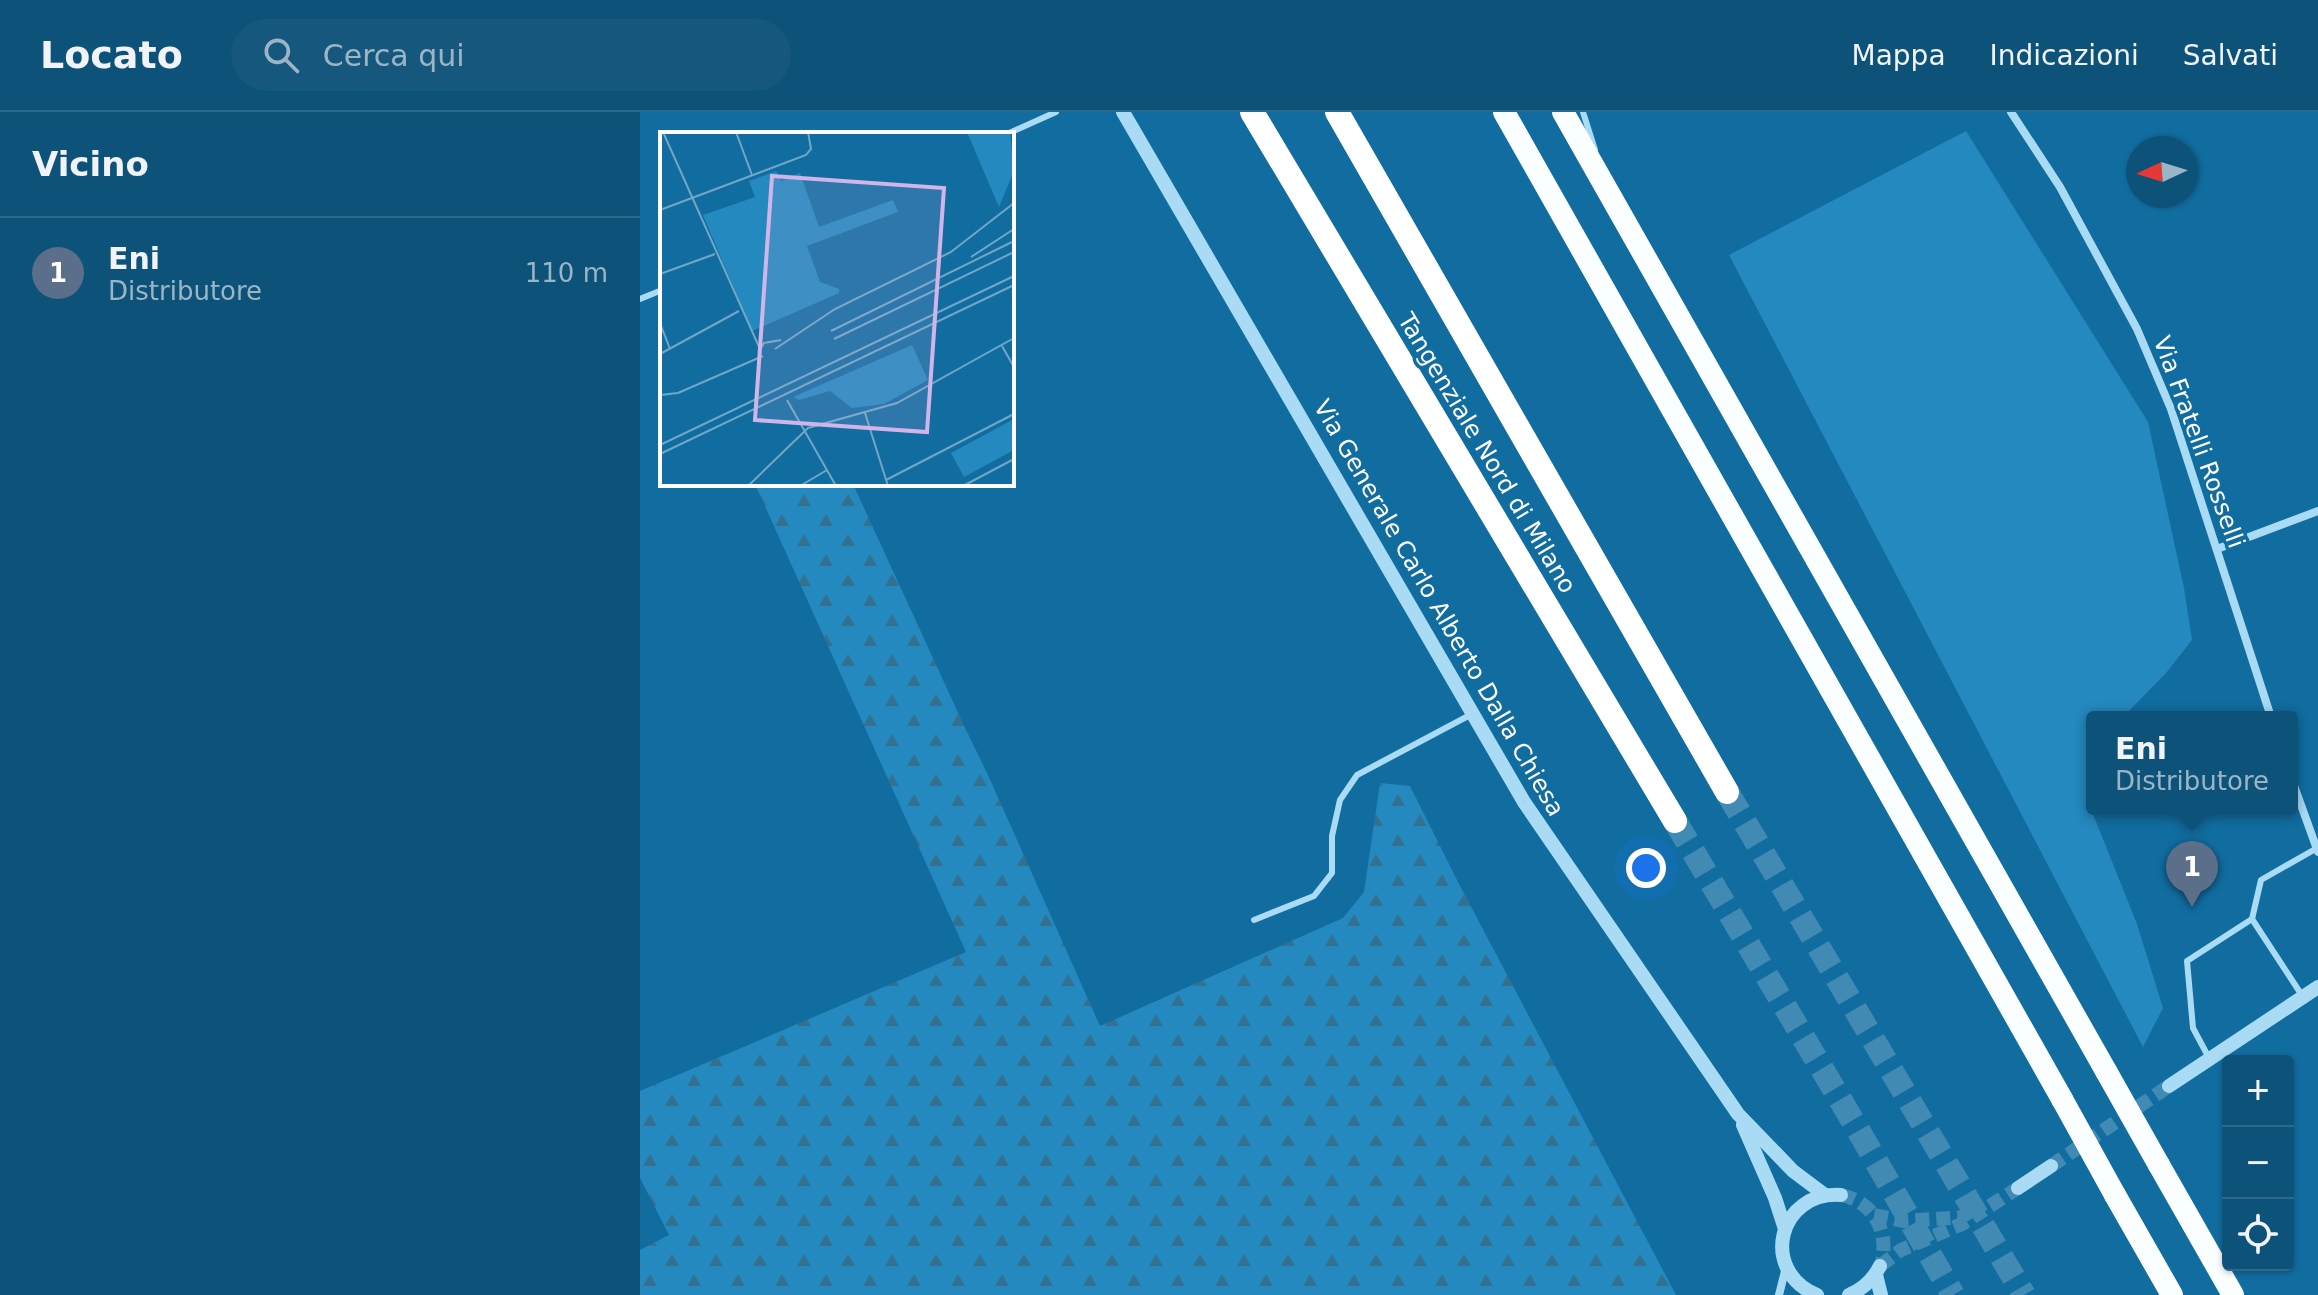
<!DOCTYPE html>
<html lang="it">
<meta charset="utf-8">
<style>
body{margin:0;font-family:"DejaVu Sans",sans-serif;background:#16587d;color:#f1f3f6}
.controls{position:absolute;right:24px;bottom:24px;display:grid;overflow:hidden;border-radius:8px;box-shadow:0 2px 6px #0004}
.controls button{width:72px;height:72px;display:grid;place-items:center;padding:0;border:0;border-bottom:2px solid #2d698a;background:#0d5278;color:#f1f3f6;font:40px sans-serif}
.compass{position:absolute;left:1486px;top:24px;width:72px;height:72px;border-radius:50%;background:#0d5278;box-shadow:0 2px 6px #0004;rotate:266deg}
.you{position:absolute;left:1006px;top:756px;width:28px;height:28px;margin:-20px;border:6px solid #fff;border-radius:50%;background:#1a73e8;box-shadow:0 0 0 12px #1a73e833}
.badge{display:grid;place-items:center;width:52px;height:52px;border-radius:50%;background:#ffb76d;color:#fff;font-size:26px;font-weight:700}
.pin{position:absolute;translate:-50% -66px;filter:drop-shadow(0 2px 4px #0008)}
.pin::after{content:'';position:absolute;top:42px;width:28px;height:24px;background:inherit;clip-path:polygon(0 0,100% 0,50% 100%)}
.popup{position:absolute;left:1446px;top:599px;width:212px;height:104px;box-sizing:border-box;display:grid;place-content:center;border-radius:8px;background:#0d5278;filter:drop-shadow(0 2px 6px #0005);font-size:26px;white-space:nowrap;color:#9ab6c6}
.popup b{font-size:30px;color:#f1f3f6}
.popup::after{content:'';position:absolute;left:50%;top:100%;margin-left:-16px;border:16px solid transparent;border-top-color:#0d5278}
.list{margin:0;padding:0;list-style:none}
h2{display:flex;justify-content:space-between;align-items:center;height:104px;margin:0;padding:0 32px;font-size:34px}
h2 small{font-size:26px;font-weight:400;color:#9ab6c6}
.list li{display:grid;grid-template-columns:52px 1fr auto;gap:24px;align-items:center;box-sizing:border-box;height:112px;padding:0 32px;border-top:2px solid #2d698a}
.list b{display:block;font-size:30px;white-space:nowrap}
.list p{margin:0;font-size:26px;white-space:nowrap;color:#9ab6c6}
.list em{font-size:26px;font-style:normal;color:#9ab6c6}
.icon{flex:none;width:44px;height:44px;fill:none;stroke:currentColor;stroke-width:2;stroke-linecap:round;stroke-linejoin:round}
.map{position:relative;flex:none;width:1678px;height:1183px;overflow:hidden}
header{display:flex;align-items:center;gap:48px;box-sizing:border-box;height:112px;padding:0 40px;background:#0d5278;border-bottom:2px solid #2d698a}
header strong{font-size:38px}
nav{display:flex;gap:44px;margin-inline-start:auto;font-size:28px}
.search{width:560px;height:72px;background:#16587d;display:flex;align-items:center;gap:20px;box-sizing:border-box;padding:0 28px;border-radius:44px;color:#9ab6c6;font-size:30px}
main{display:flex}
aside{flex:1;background:#0d5278}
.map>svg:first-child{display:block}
.grass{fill:#2489be}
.forest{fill:url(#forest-firs)}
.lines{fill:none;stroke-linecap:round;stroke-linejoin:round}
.tertiary-tunnel{stroke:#418ab3;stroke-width:14;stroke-dasharray:14 7;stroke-linecap:butt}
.motorway-tunnel{stroke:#418ab3;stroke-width:24;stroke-dasharray:24 12;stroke-linecap:butt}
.service{stroke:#aadbf5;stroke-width:6}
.minor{stroke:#aadbf5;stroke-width:8}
.tertiary{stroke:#aadbf5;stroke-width:14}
.trunk{stroke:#fbfeff;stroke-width:22}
.motorway{stroke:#fff;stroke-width:24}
.trunk-bridge{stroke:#fbfeff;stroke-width:22}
.labels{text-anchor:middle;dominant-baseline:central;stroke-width:7;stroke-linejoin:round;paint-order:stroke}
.street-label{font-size:24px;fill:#fff;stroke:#116da0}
.inset-road{fill:none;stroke:#70a7c6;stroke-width:2}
.view{fill:#d1b5e9;fill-opacity:0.15;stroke:#d1b5e9;stroke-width:4}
.inset-edge{fill:none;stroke:#fff;stroke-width:4}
</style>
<header>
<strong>Locato</strong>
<div class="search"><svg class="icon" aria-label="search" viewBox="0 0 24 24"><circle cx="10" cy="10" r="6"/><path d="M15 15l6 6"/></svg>Cerca qui</div>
<nav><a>Mappa</a><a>Indicazioni</a><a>Salvati</a></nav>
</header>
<main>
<aside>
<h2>Vicino<small></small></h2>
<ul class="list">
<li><span class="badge" style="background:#5c6f8a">1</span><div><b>Eni</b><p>Distributore</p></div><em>110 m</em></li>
</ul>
</aside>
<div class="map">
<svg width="1678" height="1183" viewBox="0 0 1678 1183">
<defs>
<pattern id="forest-firs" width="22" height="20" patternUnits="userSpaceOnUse" patternTransform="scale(2)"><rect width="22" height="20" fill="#2489be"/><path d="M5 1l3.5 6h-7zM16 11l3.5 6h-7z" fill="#347190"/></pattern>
</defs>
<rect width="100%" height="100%" fill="#116da0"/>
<polygon class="grass" points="1326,19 1508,310 1544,476 1552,528 1526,561 1483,605 1452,605 1452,672 1447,687 1497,812 1523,896 1503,935 1089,143"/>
<polygon class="forest" points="115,372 213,372 326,618 348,663 460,914 703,806 724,780 740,671 770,674 818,770 1036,1183 0,1183 0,1138 29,1123 0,1066 0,979 326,840"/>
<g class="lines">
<g class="tertiary-tunnel">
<polyline points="1411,1054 1529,974"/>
<path d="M1201,1083C1235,1090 1250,1121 1241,1154"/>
<polyline points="1234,1103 1263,1109 1326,1105"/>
<polyline points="1240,1154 1261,1138 1322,1112 1378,1076"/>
</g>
<g class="motorway-tunnel">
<polyline points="1087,680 1384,1183"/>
<polyline points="1035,709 1217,1016 1313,1183"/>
</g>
<g class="service">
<polyline points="943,0 955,38"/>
<polyline points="367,22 416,0"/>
<polyline points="0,187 22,178"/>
<polyline points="1612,807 1621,768 1677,736"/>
<polyline points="614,808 674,784 692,761 692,724 700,688 717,663 832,602"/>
<polyline points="1569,946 1553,916 1547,849 1612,807 1663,885"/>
</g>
<g class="minor">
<polyline points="1371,0 1420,75 1497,217 1531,297 1631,605"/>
<polyline points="1577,437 1678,399"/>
<polyline points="1652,668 1678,740"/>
<polyline points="1139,1183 1146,1155"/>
</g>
<g class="tertiary">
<polyline points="483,0 884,690 1098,1002 1153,1059 1185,1083"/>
<polyline points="1529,974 1678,875"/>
<polyline points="1103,1013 1135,1086 1145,1117"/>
<polyline points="1378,1076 1411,1054"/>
<polyline points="1236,1163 1241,1183"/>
<path d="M1177,1183C1119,1159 1138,1079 1201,1083"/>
<path d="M1209,1183C1223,1177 1233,1168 1240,1154"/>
</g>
<g class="trunk">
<polyline points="864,0 1422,987"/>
<polyline points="923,0 1466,959"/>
<polyline points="1519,1053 1593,1183"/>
<polyline points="1475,1083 1532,1183"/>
</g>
<g class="motorway">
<polyline points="612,0 1035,709"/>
<polyline points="697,0 1087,680"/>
</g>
<g class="trunk-bridge">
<polyline points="1466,959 1519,1053"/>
<polyline points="1422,987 1475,1083"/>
</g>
</g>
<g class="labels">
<g class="street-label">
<text transform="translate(1559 330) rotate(70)">Via Fratelli Rosselli</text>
<text transform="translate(847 341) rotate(59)">Tangenziale Nord di Milano</text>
<text transform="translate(799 496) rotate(60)">Via Generale Carlo Alberto Dalla Chiesa</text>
</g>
</g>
<g transform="translate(20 20)">
<rect width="354" height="354" fill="#116da0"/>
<path d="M252,213L268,248L224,272L192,276L170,259L139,268L133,265Z" fill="#2489be"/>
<path d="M116,39L121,49L140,41L159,95L233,68L238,80L147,114L160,150L179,157V161L92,199L43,83L95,65L89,49Z" fill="#2489be"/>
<path d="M307,0H350L354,39L339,75ZM354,287V318L304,345L291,321Z" fill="#2489be"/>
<path class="inset-road" d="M3,0L100,217M76,0L92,43M0,78L146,23L151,17L148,0M311,125L354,97M0,142L55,122M0,191L10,217M171,199L354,109M174,207L354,120M342,214L354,235M115,217L175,177L291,120L354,71M100,218L104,211L121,208M0,222L79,179M0,263L18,261L103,224M127,268L176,354M205,281L228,354M0,313L354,144M0,322L354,153M226,348L354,282M88,354L148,296L237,271L354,206M140,354L167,338M303,354L354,327"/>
<path class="view" d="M112,44L284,56L267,300L95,288Z"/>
<rect width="354" height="354" class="inset-edge"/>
</g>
</svg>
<div class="controls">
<button>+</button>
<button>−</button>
<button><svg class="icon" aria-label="locate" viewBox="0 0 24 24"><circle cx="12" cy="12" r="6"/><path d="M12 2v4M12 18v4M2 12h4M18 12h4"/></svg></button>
</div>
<svg class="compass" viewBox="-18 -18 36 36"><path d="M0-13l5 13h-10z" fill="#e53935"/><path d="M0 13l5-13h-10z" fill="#9ab6c6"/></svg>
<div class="you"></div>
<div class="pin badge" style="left:1552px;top:795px;background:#5c6f8a">1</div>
<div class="popup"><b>Eni</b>Distributore</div>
</div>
</main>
